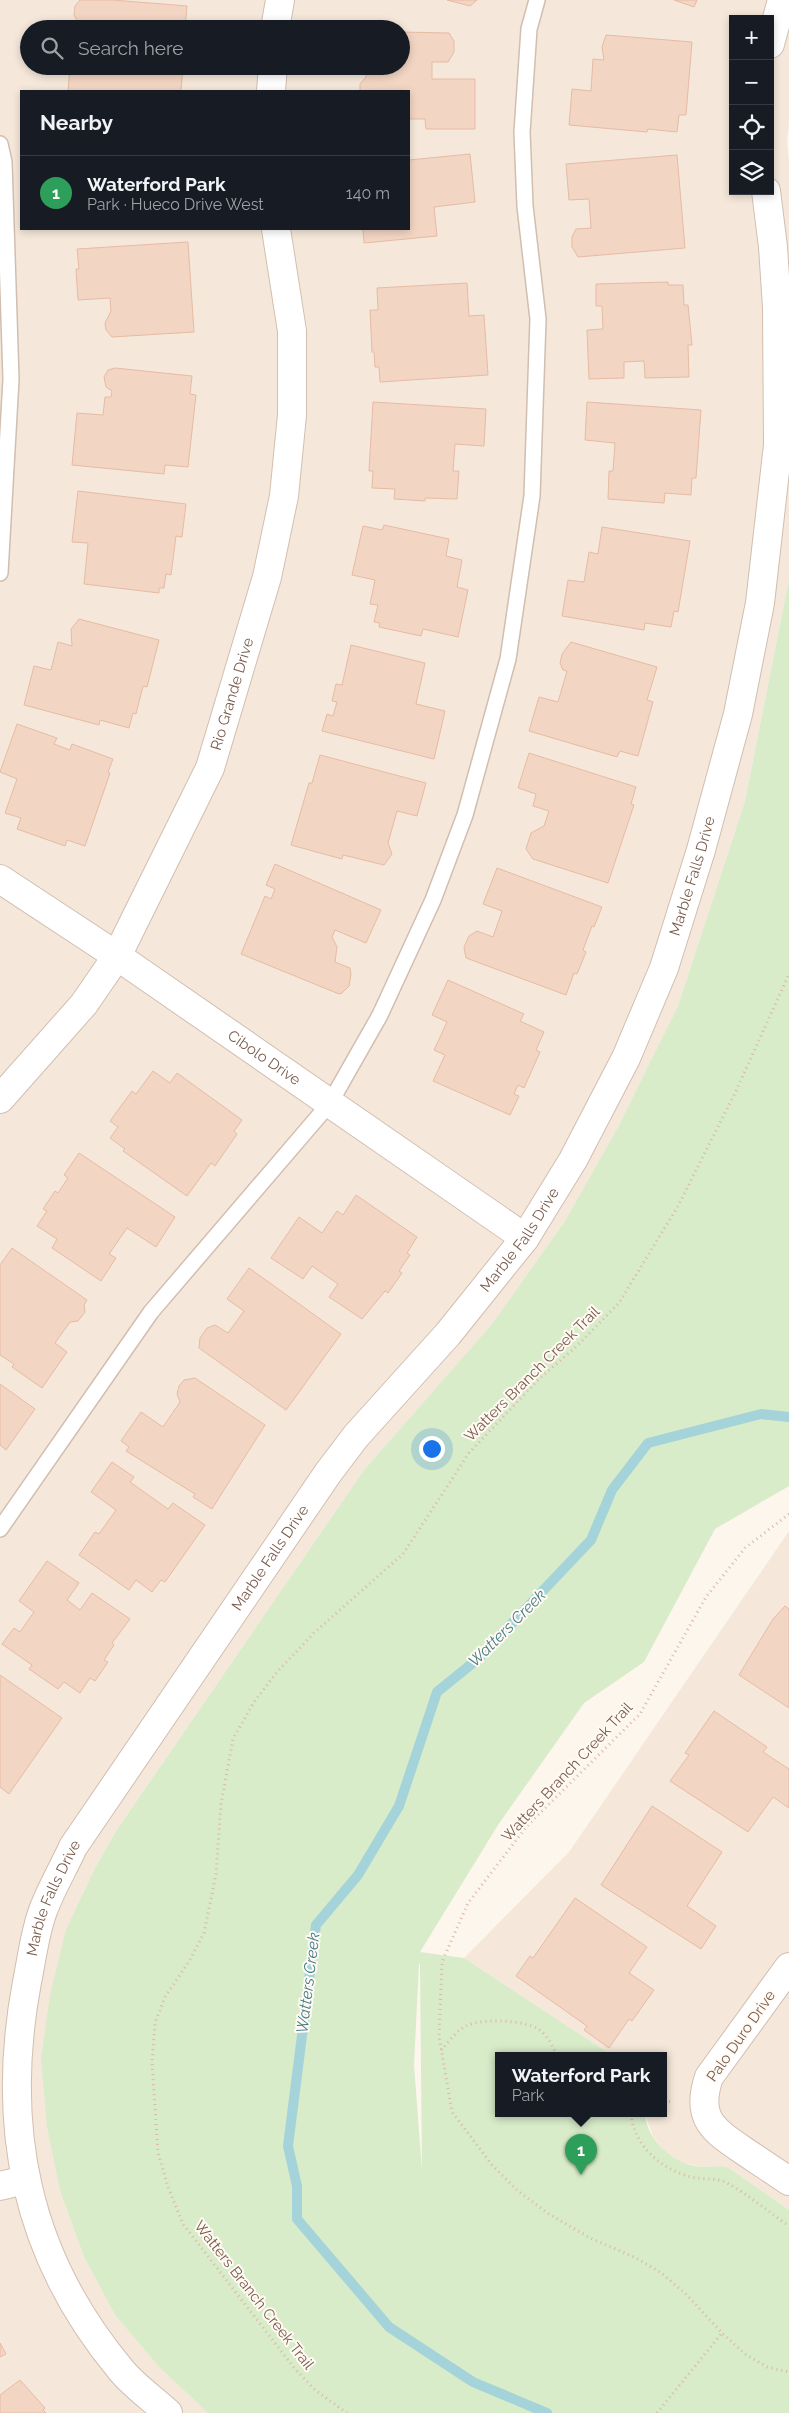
<!DOCTYPE html>
<meta charset="utf-8">
<style>
body{margin:0;font-family:Raleway,sans-serif;background:#242831;color:#f1f3f6}
.controls{position:absolute;right:15px;top:15px;display:grid;overflow:hidden;border-radius:0px;box-shadow:0 2px 8px #0003}
.controls button{width:45px;height:45px;display:grid;place-items:center;padding:0;border:0;border-bottom:1px solid #363941;background:#171b24;color:#f1f3f6;font:25px sans-serif}
.you{position:absolute;left:431px;top:1448px;width:18px;height:18px;margin:-12px;border:4px solid #fff;border-radius:50%;background:#1a73e8;box-shadow:0 0 0 8px #1a73e833}
.badge{display:grid;place-items:center;width:32px;height:32px;border-radius:50%;background:#e76f51;color:#fff;font-size:16px;font-weight:700}
.pin{position:absolute;translate:-50% -41px;filter:drop-shadow(0 1px 2px #0008)}
.pin::after{content:'';position:absolute;top:26px;width:18px;height:15px;background:inherit;clip-path:polygon(0 0,100% 0,50% 100%)}
.popup{position:absolute;left:495px;top:2052px;width:172px;height:65px;box-sizing:border-box;display:grid;place-content:center;border-radius:0px;background:#171b24;filter:drop-shadow(0 1px 4px #0005);font-size:16px;white-space:nowrap;color:#9ea1a6}
.popup b{font-size:19px;color:#f1f3f6}
.popup::after{content:'';position:absolute;left:50%;top:100%;margin-left:-10px;border:10px solid transparent;border-top-color:#171b24}
.list{margin:0;padding:0;list-style:none}
h2{display:flex;justify-content:space-between;align-items:center;height:65px;margin:0;padding:0 20px;font-size:21px}
h2 small{font-size:16px;font-weight:400;color:#9ea1a6}
.list li{display:grid;grid-template-columns:32px 1fr auto;gap:15px;align-items:center;box-sizing:border-box;height:75px;padding:0 20px;border-top:1px solid #363941}
.list b{display:block;font-size:19px;white-space:nowrap}
.list p{margin:0;font-size:16px;white-space:nowrap;color:#9ea1a6}
.list em{font-size:16px;font-style:normal;color:#9ea1a6}
.icon{flex:none;width:28px;height:28px;fill:none;stroke:currentColor;stroke-width:2;stroke-linecap:round;stroke-linejoin:round}
.map{position:relative;flex:none;width:789px;height:2413px;overflow:hidden}
.search{position:absolute;background:#171b24;box-shadow:0 2px 8px #0003;left:20px;top:20px;width:390px;height:55px;display:flex;align-items:center;gap:12px;box-sizing:border-box;padding:0 18px;border-radius:28px;color:#9ea1a6;font-size:19px}
.panel{position:absolute;background:#171b24;box-shadow:0 2px 8px #0003;left:20px;top:90px;width:390px;height:140px;border-radius:0px}
.map>svg:first-child{display:block}
.residential{fill:#f5e8da;fill-rule:evenodd}
.green{fill:#d8ecc9;fill-rule:evenodd}
.lines{fill:none;stroke-linecap:round;stroke-linejoin:round}
.stream{stroke:#a5d3da;stroke-width:10}
.building{fill:#f3d5c3;stroke:#e6bba3}
.service-casing{stroke:#d1beb0;stroke-width:18}
.minor-casing{stroke:#d1beb0;stroke-width:30}
.tertiary-casing{stroke:#d1beb0;stroke-width:30}
.path{stroke:#d9b8a5;stroke-width:3;stroke-dasharray:1 4;stroke-linecap:butt}
.service{stroke:#fff;stroke-width:15}
.minor{stroke:#fff;stroke-width:28}
.tertiary{stroke:#fff;stroke-width:28}
.labels{text-anchor:middle;dominant-baseline:central;stroke-width:4;stroke-linejoin:round;paint-order:stroke}
.street-label{font-size:15px;fill:#7a5c4d;stroke:#fffaf3}
.water-label{font-size:16px;font-style:italic;fill:#437c86;stroke:#fffaf3}
</style>
<div class="map">
<svg width="789" height="2413" viewBox="0 0 789 2413">
<rect width="100%" height="100%" fill="#fdf6ec"/>
<g class="residential">
<path d="M0,0H789V124L787,142L789,161V579L745,801L678,1006L617,1129L565,1221L492,1324L364,1470L116,1831L95,1868L66,1929L47,2128L60,2191L84,2257L115,2315L160,2368L208,2413H0ZM733,19H770V191H733ZM29,29H401V66H29ZM21,91H409V229H21Z"/>
<polygon points="789,1531 789,2210 729,2168 721,2166 701,2167 682,2162 665,2152 653,2136 645,2114 664,2114 664,2056 613,2056 464,1958 569,1852"/>
</g>
<path class="green" d="M789,579V1486L715,1529L644,1662L584,1703L498,1825L420,1952L464,1958L613,2056H498V2114H645C647,2141 675,2165 702,2167C711,2167 720,2165 729,2168L789,2210V2413H208L160,2368L115,2315L84,2257L60,2191L47,2128L41,2059L50,1995L66,1929L95,1868L116,1831L364,1470L492,1324L565,1221L617,1129L678,1006L745,801ZM419,1964H420L422,2171L414,2065Z"/>
<g class="lines">
<polyline class="stream" points="547,2413 473,2382 389,2327 297,2219 297,2186 288,2146 316,1925 358,1875 399,1806 437,1692 479,1658 591,1540 612,1490 648,1443 761,1414 789,1417"/>
</g>
<g class="building">
<polygon points="80,0 113,0 187,6 185,29 81,27 74,15 75,6"/>
<polygon points="447,0 477,0 470,6"/>
<polygon points="674,0 697,0 694,7"/>
<polygon points="401,32 449,33 454,41 454,52 448,62 432,62 432,79 475,79 475,129 426,129 425,119 409,119 409,91 360,91 360,84 366,77 366,66 401,66"/>
<polygon points="606,35 692,42 686,115 679,115 677,132 648,129 647,132 569,125 572,89 591,91 593,59 604,60 602,47"/>
<polygon points="70,66 183,66 181,91 68,91"/>
<polygon points="470,154 475,202 434,207 437,236 364,243 363,229 409,229 409,160"/>
<polygon points="677,155 685,248 578,257 572,247 572,237 576,229 591,228 589,199 569,200 566,164"/>
<polygon points="188,242 194,332 112,337 106,330 105,323 111,311 110,298 78,300 76,269 79,269 77,249"/>
<polygon points="668,282 668,285 683,285 684,305 688,305 692,345 688,345 689,377 645,378 644,361 624,362 624,378 589,379 587,330 603,329 602,306 596,306 596,284"/>
<polygon points="467,283 469,316 484,315 488,375 380,382 379,367 375,367 374,352 372,352 370,310 378,310 377,288"/>
<polygon points="115,368 192,376 190,394 196,395 188,467 165,465 164,474 72,465 77,413 103,415 105,397 111,397 112,391 106,387 104,377 108,370"/>
<polygon points="373,402 486,409 484,446 455,444 453,471 459,471 457,499 425,498 425,501 394,499 395,489 372,488 373,471 369,471"/>
<polygon points="587,402 701,410 696,478 692,478 691,495 665,493 664,503 608,499 609,471 613,471 615,443 585,440"/>
<polygon points="78,491 186,504 182,537 176,536 171,575 166,574 164,588 159,588 159,593 84,584 88,543 72,542"/>
<polygon points="384,525 449,539 446,556 462,560 457,587 468,590 458,637 423,629 421,636 379,627 380,623 374,622 378,605 370,604 375,580 352,575 363,526 382,530"/>
<polygon points="602,527 690,541 678,612 674,611 671,627 645,623 644,630 562,616 568,580 584,582 589,552 598,554"/>
<polygon points="79,619 159,640 147,687 143,686 136,714 133,713 129,728 100,720 99,725 24,705 34,666 51,670 58,642 72,646 71,629"/>
<polygon points="571,642 657,667 647,700 653,702 638,756 620,751 617,757 529,731 539,697 558,702 567,671 563,670 560,663 562,654"/>
<polygon points="351,645 425,663 416,704 445,711 434,759 322,731 327,714 333,716 337,702 332,701 336,684 342,685"/>
<polygon points="17,724 57,738 54,744 70,750 72,744 113,759 108,772 110,773 85,846 67,840 65,846 17,829 21,818 5,813 17,779 0,772"/>
<polygon points="529,753 636,787 631,804 634,805 608,883 533,859 526,849 531,833 544,826 549,811 533,806 536,794 518,788"/>
<polygon points="320,755 426,783 417,816 397,811 388,843 392,854 384,865 343,855 342,859 291,845 309,783 312,783"/>
<polygon points="275,864 381,910 366,943 335,930 332,937 337,947 335,962 350,968 351,974 349,986 342,993 339,994 241,954 265,896 271,899 275,889 266,885"/>
<polygon points="497,868 602,907 594,927 592,926 583,950 586,952 577,974 574,973 566,995 466,958 464,947 469,936 477,931 493,937 502,911 483,904"/>
<polygon points="448,980 524,1014 520,1021 544,1032 536,1050 540,1052 524,1088 518,1085 514,1094 519,1096 510,1115 433,1081 445,1055 434,1050 447,1022 432,1015"/>
<polygon points="153,1071 170,1083 177,1073 242,1120 234,1131 237,1134 215,1166 211,1163 187,1196 123,1151 125,1149 110,1138 118,1127 110,1121 132,1091 136,1094"/>
<polygon points="79,1153 175,1217 156,1247 127,1228 109,1254 116,1258 101,1281 52,1248 57,1239 37,1226 47,1211 43,1209 55,1191 58,1193 68,1178 64,1175"/>
<polygon points="356,1195 417,1237 407,1253 410,1255 399,1271 402,1273 388,1293 385,1291 362,1319 329,1297 338,1284 312,1266 303,1279 271,1258 299,1217 322,1233 337,1211 343,1215"/>
<polygon points="12,1248 87,1300 84,1305 85,1312 78,1321 70,1322 55,1343 67,1352 42,1388 12,1367 14,1364 0,1355 0,1265"/>
<polygon points="249,1268 341,1334 286,1410 199,1348 200,1338 207,1328 215,1325 228,1333 244,1311 227,1299"/>
<polygon points="195,1378 265,1425 212,1509 193,1497 195,1494 126,1451 129,1447 121,1441 141,1412 163,1427 180,1402 177,1394 179,1386 184,1380"/>
<polygon points="0,1384 35,1409 6,1450 0,1445"/>
<polygon points="112,1462 134,1477 130,1482 168,1509 173,1503 205,1525 165,1582 161,1580 152,1592 136,1580 129,1590 79,1555 95,1532 99,1534 116,1510 91,1492"/>
<polygon points="47,1561 79,1583 67,1600 80,1610 92,1593 130,1619 112,1643 114,1645 104,1660 108,1662 95,1681 90,1678 80,1693 64,1682 58,1689 29,1669 32,1665 2,1644 14,1628 20,1632 34,1612 19,1601"/>
<polygon points="785,1606 789,1609 789,1708 739,1675 773,1619"/>
<polygon points="0,1675 62,1718 9,1794 0,1787"/>
<polygon points="714,1711 767,1747 763,1752 789,1769 789,1808 773,1797 748,1832 670,1781 689,1755 685,1753"/>
<polygon points="652,1806 722,1852 687,1906 716,1926 701,1949 601,1885"/>
<polygon points="575,1898 647,1947 629,1973 654,1990 632,2021 629,2019 609,2048 584,2030 587,2026 516,1976 530,1956 533,1958"/>
<polygon points="0,2343 6,2354 0,2357"/>
<polygon points="20,2380 45,2408 43,2410 46,2413 0,2413 0,2395"/>
</g>
<g class="lines">
<defs>
<g id="service">
<polyline points="0,144 4,162 11,379 0,573"/>
<polyline points="0,1529 151,1312 330,1103 380,1015 433,900 465,815 508,659 532,496 538,319 525,206 522,132 529,29 537,0"/>
</g>
<g id="minor">
<polyline points="275,29 280,0"/>
<polyline points="770,44 782,0"/>
<polyline points="271,91 273,66"/>
<path id="s1" d="M0,879L117,956L525,1238"/>
<path id="s2" d="M0,1099L84,1004L117,956L210,768L267,577L284,496L292,415V331L276,229"/>
<path d="M789,1967L709,2077C695,2118 713,2130 744,2151C759,2161 774,2171 789,2181"/>
<path id="s3" d="M168,2413C153,2399 134,2386 121,2370C25,2255 0,2126 27,1982C32,1958 35,1930 44,1908C52,1887 64,1867 73,1847L328,1473L356,1436L448,1334L525,1238L573,1160L626,1058L664,968L701,850L738,714L760,603L778,445L777,307L773,247L766,191"/>
</g>
<polyline id="tertiary" points="0,2186 25,2180"/>
</defs>
<use href="#service" class="service-casing"/>
<use href="#minor" class="minor-casing"/>
<use href="#tertiary" class="tertiary-casing"/>
<g class="path">
<polyline points="789,1514 745,1548 706,1597 640,1714 527,1826 468,1903 442,1962 439,2036 452,2112 492,2165 518,2191 549,2214 590,2238 634,2257 660,2272 685,2293 722,2333 745,2354 767,2367 789,2372"/>
<path d="M441,2050C449,2042 456,2031 466,2026C480,2018 525,2020 538,2029C548,2035 552,2047 558,2056"/>
<polyline points="664,2101 674,2102"/>
<path d="M631,2114C634,2146 661,2169 691,2177C704,2180 717,2177 729,2184C750,2196 769,2212 789,2226"/>
<polyline points="347,2413 315,2390 295,2369 183,2224 168,2187 158,2152 152,2062 155,2023 165,1997 190,1960 204,1933 216,1874 221,1804 233,1739 254,1702 277,1672 314,1633 403,1554 469,1453 539,1379 577,1346 619,1303 678,1206 735,1093 789,974"/>
<polyline points="657,2413 722,2333"/>
</g>
<use href="#service" class="service"/>
<use href="#minor" class="minor"/>
<use href="#tertiary" class="tertiary"/>
</g>
<g class="labels">
<g class="street-label">
<text stroke="none"><textPath href="#s2" startOffset="472">Rio Grande Drive</textPath></text>
<text stroke="none"><textPath href="#s3" startOffset="1781">Marble Falls Drive</textPath></text>
<text stroke="none"><textPath href="#s1" startOffset="319">Cibolo Drive</textPath></text>
<text stroke="none"><textPath href="#s3" startOffset="1376">Marble Falls Drive</textPath></text>
<text transform="translate(532 1374) rotate(-45)">Watters Branch Creek Trail</text>
<text stroke="none"><textPath href="#s3" startOffset="971">Marble Falls Drive</textPath></text>
<text transform="translate(567 1772) rotate(-47)">Watters Branch Creek Trail</text>
<text stroke="none"><textPath href="#s3" startOffset="566">Marble Falls Drive</textPath></text>
<text transform="translate(741 2036) rotate(-55)">Palo Duro Drive</text>
<text transform="translate(254 2295) rotate(52)">Watters Branch Creek Trail</text>
</g>
<g class="water-label">
<text transform="translate(507 1628) rotate(-45)">Watters Creek</text>
<text transform="translate(308 1983) rotate(-83)">Watters Creek</text>
</g>
</g>
</svg>
<div class="controls">
<button>+</button>
<button>−</button>
<button><svg class="icon" aria-label="locate" viewBox="0 0 24 24"><circle cx="12" cy="12" r="6"/><path d="M12 2v4M12 18v4M2 12h4M18 12h4"/></svg></button>
<button><svg class="icon" aria-label="layers" viewBox="0 0 24 24"><path d="M12 4l9 5-9 5-9-5zM3 14l9 5 9-5"/></svg></button>
</div>
<div class="you"></div>
<div class="pin badge" style="left:581px;top:2175px;background:#2e9e5b">1</div>
<div class="popup"><b>Waterford Park</b>Park</div>
<div class="search"><svg class="icon" aria-label="search" viewBox="0 0 24 24"><circle cx="10" cy="10" r="6"/><path d="M15 15l6 6"/></svg>Search here</div>
<section class="panel">
<h2>Nearby<small></small></h2>
<ul class="list">
<li><span class="badge" style="background:#2e9e5b">1</span><div><b>Waterford Park</b><p>Park · Hueco Drive West</p></div><em>140 m</em></li>
</ul>
</section>
</div>
